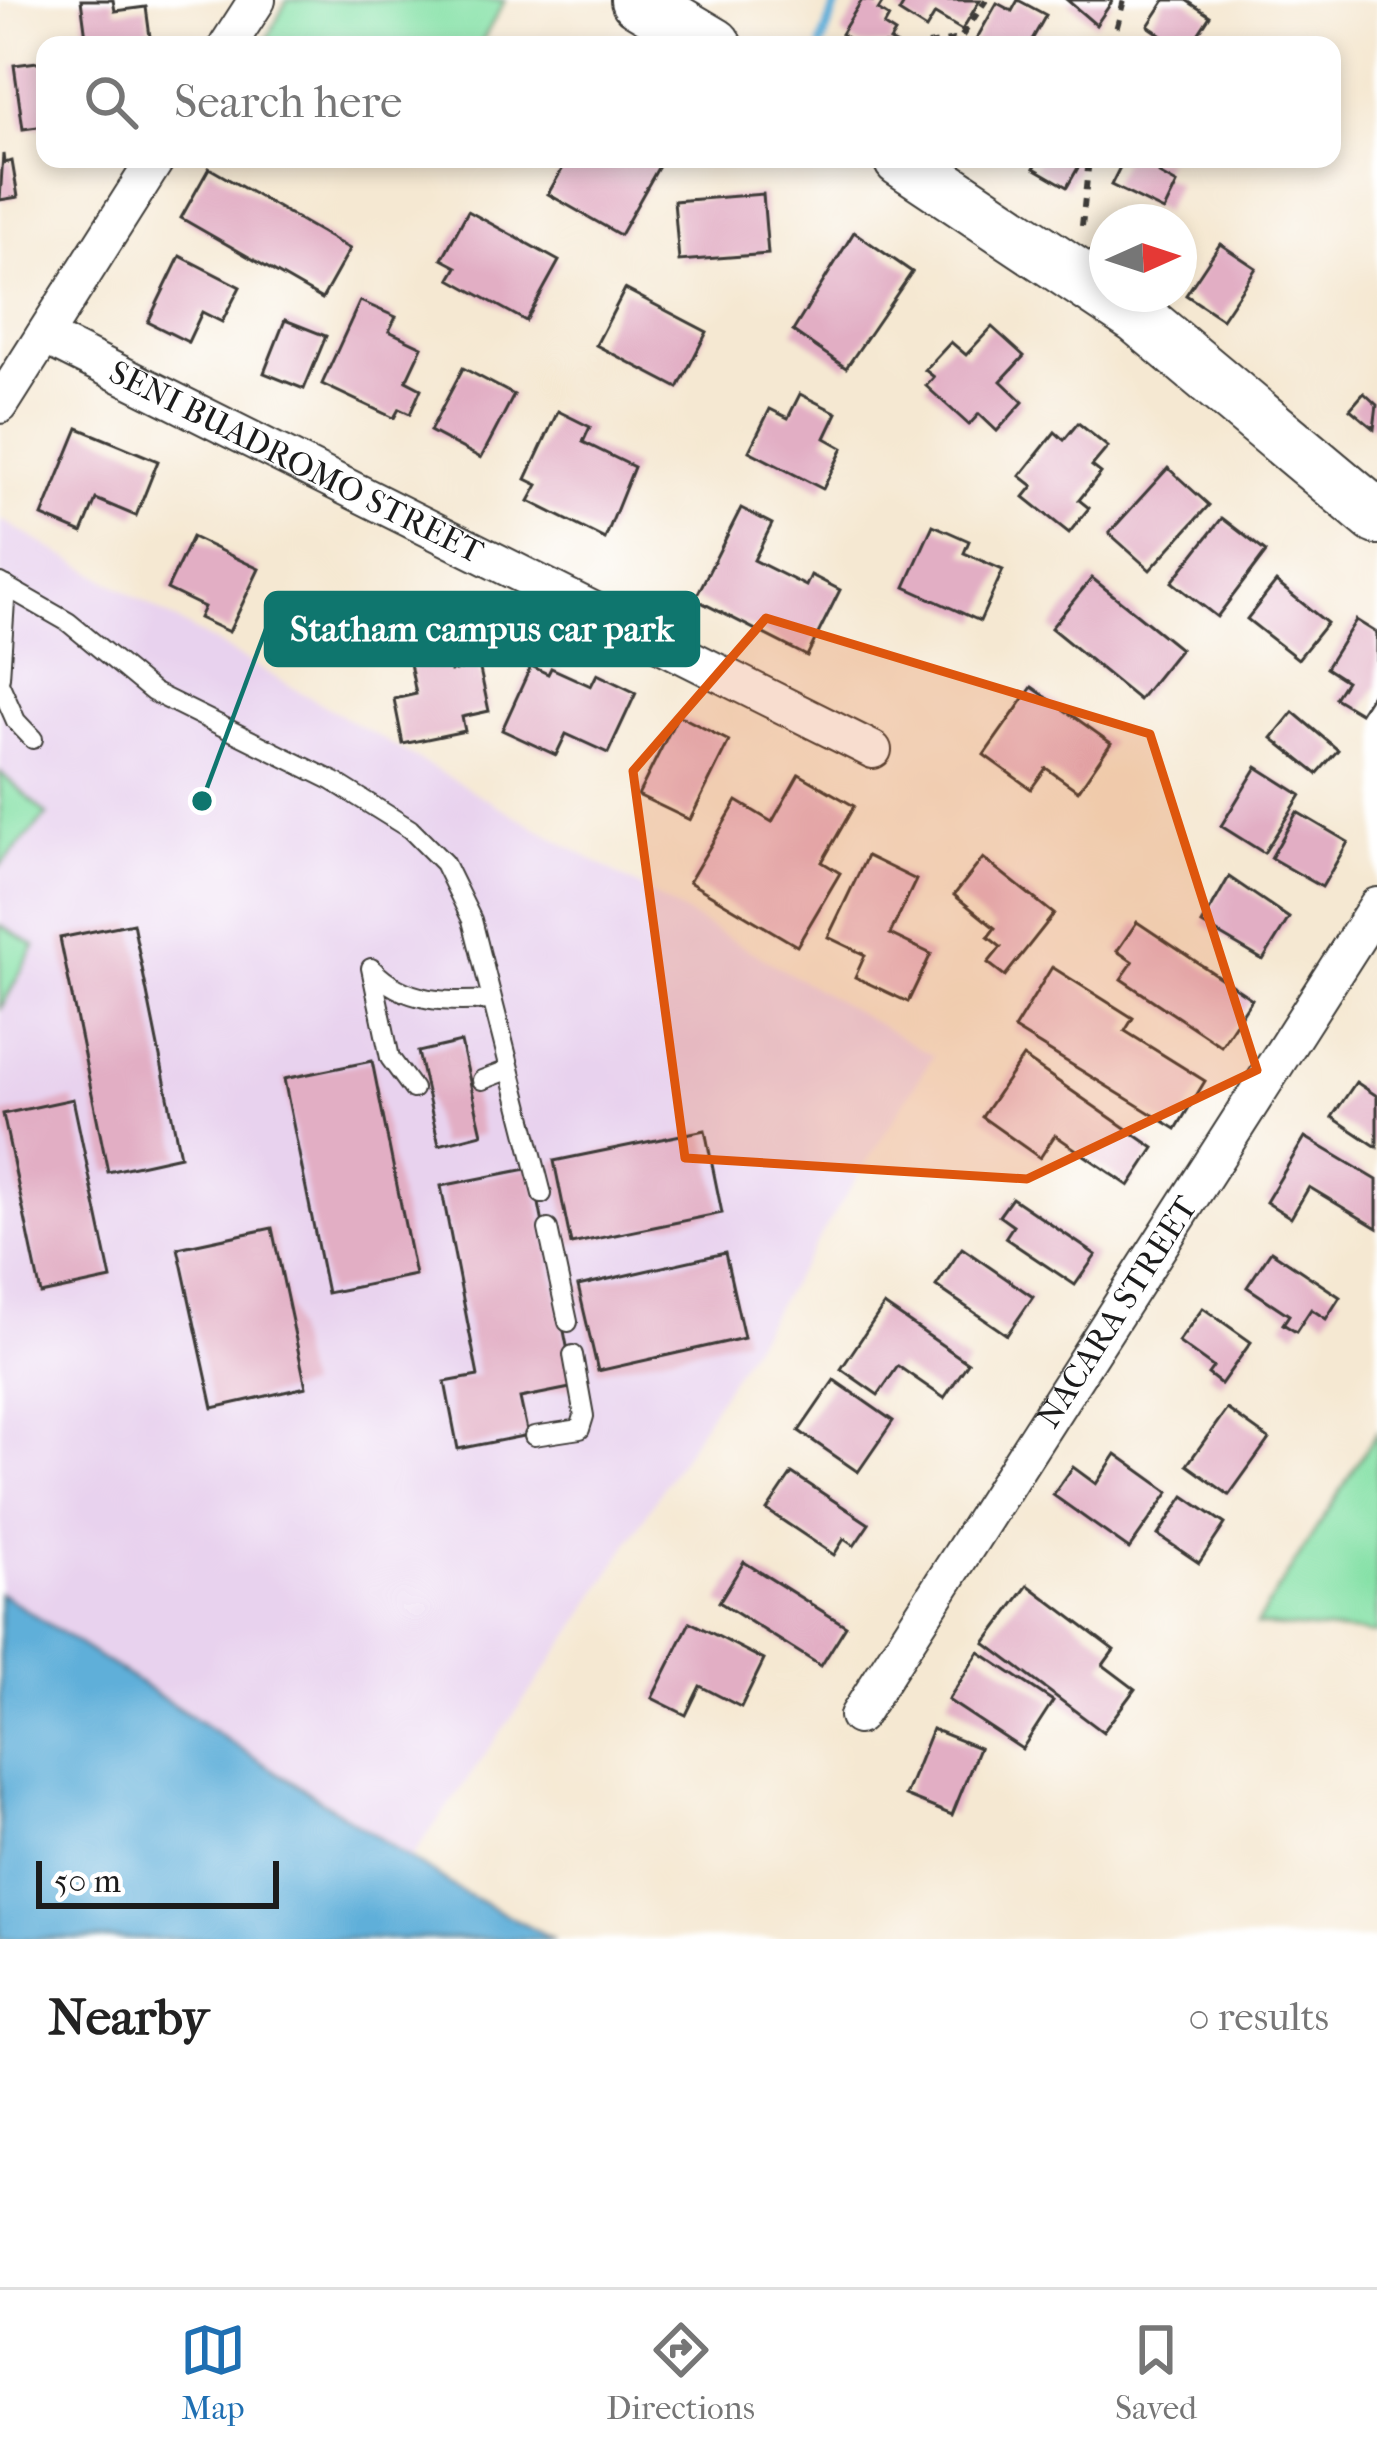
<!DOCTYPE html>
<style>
body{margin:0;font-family:"IM FELL French Canon",serif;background:#f6f6f6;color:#222}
.compass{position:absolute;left:1089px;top:204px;width:108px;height:108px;border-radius:50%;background:#fff;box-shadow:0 6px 18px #0003;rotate:87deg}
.scale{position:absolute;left:36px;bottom:30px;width:243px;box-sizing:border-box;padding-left:12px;border:6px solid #1c1c1c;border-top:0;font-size:33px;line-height:42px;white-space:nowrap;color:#1c1c1c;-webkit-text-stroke:9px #fff;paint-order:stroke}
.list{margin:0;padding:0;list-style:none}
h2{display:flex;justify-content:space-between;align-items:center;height:156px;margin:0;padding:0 48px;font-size:51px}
h2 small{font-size:39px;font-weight:400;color:#767676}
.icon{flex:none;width:66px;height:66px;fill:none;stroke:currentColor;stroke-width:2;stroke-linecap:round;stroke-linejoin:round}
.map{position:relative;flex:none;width:1377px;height:1939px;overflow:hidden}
.search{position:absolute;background:#fff;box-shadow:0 6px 18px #0003;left:36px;right:36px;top:36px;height:132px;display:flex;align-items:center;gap:30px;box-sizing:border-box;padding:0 42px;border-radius:24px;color:#767676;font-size:45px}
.sheet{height:348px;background:#fff}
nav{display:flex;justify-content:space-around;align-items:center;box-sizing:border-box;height:168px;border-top:3px solid #e0e0e0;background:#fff;font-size:33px;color:#767676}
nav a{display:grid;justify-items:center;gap:6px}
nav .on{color:#1f6fb2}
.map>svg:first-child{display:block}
.built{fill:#e8d2ee}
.green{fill:#86e1a7;stroke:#517e62;stroke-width:3}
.water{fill:#5eafd9;stroke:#3d667a;stroke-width:3}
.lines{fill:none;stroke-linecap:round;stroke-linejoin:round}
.stream{stroke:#5eafd9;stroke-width:9}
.building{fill:#e2aec4}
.lane-casing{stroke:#3d3b37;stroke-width:22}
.street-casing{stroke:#3d3b37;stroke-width:40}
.primary-casing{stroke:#3d3b37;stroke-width:58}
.path{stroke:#3d3b37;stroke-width:6;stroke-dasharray:9 9;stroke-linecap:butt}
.lane{stroke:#fff;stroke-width:18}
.street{stroke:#fff;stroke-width:36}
.primary{stroke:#fff;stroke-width:54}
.marked{fill:#de560d;fill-opacity:0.2;stroke:#de560d;stroke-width:9;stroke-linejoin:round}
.labels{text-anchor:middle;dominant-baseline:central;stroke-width:9;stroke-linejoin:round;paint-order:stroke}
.street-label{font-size:33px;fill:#1c1c1c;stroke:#fff}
.leader{fill:none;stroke:#0f766e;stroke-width:4.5}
.callout-dot{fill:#0f766e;stroke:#fff;stroke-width:4.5}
.callout{fill:#0f766e;stroke:#0f766e;stroke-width:4.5}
.callout-label{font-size:36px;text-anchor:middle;font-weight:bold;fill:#fff}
</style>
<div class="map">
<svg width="1377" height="1939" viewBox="0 0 1377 1939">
<rect width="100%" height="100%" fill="#fff"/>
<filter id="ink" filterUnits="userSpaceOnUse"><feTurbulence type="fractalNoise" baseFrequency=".00833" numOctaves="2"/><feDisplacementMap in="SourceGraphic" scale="24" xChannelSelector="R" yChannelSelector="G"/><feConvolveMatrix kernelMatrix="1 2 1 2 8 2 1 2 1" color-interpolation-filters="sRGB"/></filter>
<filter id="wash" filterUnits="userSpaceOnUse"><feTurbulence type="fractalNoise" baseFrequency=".004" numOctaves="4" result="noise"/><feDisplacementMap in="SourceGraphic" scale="48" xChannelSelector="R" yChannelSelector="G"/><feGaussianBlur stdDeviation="2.7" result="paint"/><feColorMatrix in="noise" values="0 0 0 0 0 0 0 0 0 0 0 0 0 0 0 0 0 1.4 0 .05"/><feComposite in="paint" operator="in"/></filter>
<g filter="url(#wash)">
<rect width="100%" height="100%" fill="#f5e8d2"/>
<polygon class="built" points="0,519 933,1056 572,1633 412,1857 0,1593"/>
<g class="green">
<polygon points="287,0 505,0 480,45 264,45"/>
<polygon points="0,772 47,815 0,866"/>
<polygon points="0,925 35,946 0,1010"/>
<polygon points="1377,1432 1377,1634 1256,1625"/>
</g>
<polygon class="water" points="0,1593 464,1893 554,1939 0,1939"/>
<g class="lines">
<polyline class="stream" points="821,45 838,0"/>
</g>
<g id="blocks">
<g class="building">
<polygon points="81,0 113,0 115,11 146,7 150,37 87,45"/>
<polygon points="862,0 883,2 878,10 889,17 884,26 895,33 890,41 898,45 859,45 841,34"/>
<polygon points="906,0 980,0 962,30 935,14 926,29 899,12"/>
<polygon points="1018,0 1046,15 1029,45 973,45 997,3 1012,11"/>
<polygon points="1067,0 1113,0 1096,25"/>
<polygon points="1165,0 1186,0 1210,16 1191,45 1176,45 1148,26"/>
<polygon points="45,61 45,126 23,129 14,65"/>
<polygon points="3,154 4,163 12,161 18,197 0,200"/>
<polygon points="568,159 663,159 620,235 548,194"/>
<polygon points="1040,159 1083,159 1067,187 1034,168"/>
<polygon points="1124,159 1167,159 1159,174 1177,184 1164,211 1111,185"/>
<polygon points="209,168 350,249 322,299 181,218"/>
<polygon points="763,194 768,254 679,261 674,201"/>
<polygon points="468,211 559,261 526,321 450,279 457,267 442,259"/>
<polygon points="854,232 912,272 846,368 793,331"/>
<polygon points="1220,244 1256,268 1222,319 1186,295"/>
<polygon points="180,256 240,287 222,322 202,312 188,342 148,322"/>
<polygon points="625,289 707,332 678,388 596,345"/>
<polygon points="360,301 396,317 389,331 422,347 406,381 421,389 410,414 399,409 394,418 322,384"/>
<polygon points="285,320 326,336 304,389 264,373"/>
<polygon points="992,327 1024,356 1001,381 1023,402 997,431 979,414 969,425 926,386 934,377 925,370 951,342 966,355"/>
<polygon points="463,368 514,395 481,458 430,431"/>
<polygon points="1364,393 1377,405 1374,429 1350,409"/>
<polygon points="800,394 837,413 825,438 843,448 823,489 749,451 770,409 788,418"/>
<polygon points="558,411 590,427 583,442 634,467 605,539 529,501 538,485 526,479"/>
<polygon points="1078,423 1108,447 1092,466 1101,473 1079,500 1089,508 1069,533 1024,497 1033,486 1020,476 1055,432 1064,440"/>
<polygon points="78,428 158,461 136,516 96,499 82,533 42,516"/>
<polygon points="1168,468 1209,505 1150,570 1109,533"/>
<polygon points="741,508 772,524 754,560 806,586 811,575 840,590 807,656 695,599"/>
<polygon points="1222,518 1266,552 1217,617 1172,582"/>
<polygon points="933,525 969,541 964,553 1003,570 980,621 905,587"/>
<polygon points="192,537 259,569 229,632 199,618 204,607 167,589"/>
<polygon points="1092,578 1180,649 1139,700 1051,628"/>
<polygon points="1276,582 1327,623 1298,659 1247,619"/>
<polygon points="443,605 451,671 479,665 489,711 462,717 465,731 403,744 394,699 416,694 406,643 392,645 385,618"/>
<polygon points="1356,620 1377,633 1377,686 1360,713 1335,698 1346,681 1326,668"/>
<polygon points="531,666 548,674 551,668 591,686 597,674 636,693 608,753 566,734 556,755 502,730"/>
<polygon points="1032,687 1111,743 1078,791 1046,768 1031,789 984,755"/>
<polygon points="1293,712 1338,750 1317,774 1272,738"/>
<polygon points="678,715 729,741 690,820 638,795"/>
<polygon points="1257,767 1301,795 1264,853 1221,826"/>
<polygon points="799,774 854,806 822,862 840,873 797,946 689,882 737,801 772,822"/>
<polygon points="1297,812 1348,842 1322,887 1271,858"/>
<polygon points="867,856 916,880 890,934 931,954 908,1002 855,977 865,955 828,937"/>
<polygon points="983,858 1054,914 1005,976 988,963 1001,947 988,937 995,928 954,895"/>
<polygon points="1229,877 1289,918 1263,960 1202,924"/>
<polygon points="1137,922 1252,999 1221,1046 1121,979 1133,962 1117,951"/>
<polygon points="133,923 180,1156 108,1172 60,938"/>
<polygon points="1052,967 1133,1018 1125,1031 1205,1081 1176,1129 1014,1029"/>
<polygon points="461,1042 482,1134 439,1145 418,1052"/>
<polygon points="1023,1057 1154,1148 1129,1186 1055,1135 1040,1158 982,1117"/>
<polygon points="372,1061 415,1275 327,1293 284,1079"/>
<polygon points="1356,1082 1377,1096 1377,1147 1332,1117"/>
<polygon points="73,1099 111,1279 41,1294 3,1114"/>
<polygon points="705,1130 722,1213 571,1244 554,1161"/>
<polygon points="1305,1137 1377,1180 1377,1228 1309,1187 1291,1218 1266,1202"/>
<polygon points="532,1168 575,1387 520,1398 528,1435 458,1449 445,1382 478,1376 441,1186"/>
<polygon points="1012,1198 1096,1255 1075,1285 1005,1238 1013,1226 999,1216"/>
<polygon points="272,1228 306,1387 213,1408 178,1248"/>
<polygon points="962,1248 1033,1297 1007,1335 936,1286"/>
<polygon points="1271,1251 1340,1297 1326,1319 1311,1309 1296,1332 1283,1324 1289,1315 1247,1287"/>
<polygon points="725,1253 744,1338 598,1371 578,1286"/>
<polygon points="884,1305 968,1363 944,1398 898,1366 878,1395 841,1369"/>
<polygon points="1203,1308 1251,1342 1221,1384 1208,1374 1213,1367 1178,1342"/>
<polygon points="834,1380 893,1421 858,1472 799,1431"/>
<polygon points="1227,1409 1269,1439 1229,1495 1187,1465"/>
<polygon points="1116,1454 1169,1492 1129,1549 1053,1495 1073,1467 1096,1484"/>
<polygon points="792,1473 869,1524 854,1546 844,1539 834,1555 767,1510"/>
<polygon points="1184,1496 1225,1524 1199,1563 1158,1535"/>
<polygon points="744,1562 846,1626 821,1666 719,1602"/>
<polygon points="1028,1585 1114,1650 1103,1665 1135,1689 1103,1732 985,1643"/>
<polygon points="690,1622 764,1660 741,1707 700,1686 686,1715 652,1698"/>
<polygon points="979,1652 1053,1701 1022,1749 948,1700"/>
<polygon points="932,1729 979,1748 952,1815 905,1796"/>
</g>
</g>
</g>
<g filter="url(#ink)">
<use href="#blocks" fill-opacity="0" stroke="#3d3b37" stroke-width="3"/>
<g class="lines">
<defs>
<g id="lane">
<polyline points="0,583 68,622 153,692 333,781 410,829 444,863 472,920 542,1194"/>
<polyline points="0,677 6,586"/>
<polyline points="0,685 16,721 33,739"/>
<polyline points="371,968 390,1058 413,1089"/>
<path d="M373,970C404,1003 448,1003 490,1000"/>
<polyline points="482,1080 508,1070"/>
<polyline points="548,1229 568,1322"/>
<polyline points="534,1436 580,1429 584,1416 573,1355"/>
</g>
<g id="street">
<polyline points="228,45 257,0"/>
<path id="s1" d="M44,336L873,750"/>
<polyline points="0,405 156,159"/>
<path id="s2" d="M858,1716L1377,906"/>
</g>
<g id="primary">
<polyline points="638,0 714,45"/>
<polyline points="901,159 1138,317 1377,517"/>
</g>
</defs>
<use href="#lane" class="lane-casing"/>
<use href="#street" class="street-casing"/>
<use href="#primary" class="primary-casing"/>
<g class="path">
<polyline points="928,45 960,39 986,0"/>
<polyline points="1112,45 1124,0"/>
<polyline points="1082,226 1089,159"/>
</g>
<use href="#lane" class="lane"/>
<use href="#street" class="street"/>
<use href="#primary" class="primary"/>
</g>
</g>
<path class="marked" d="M766,618L1150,734L1257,1070L1027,1179L685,1158L633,771Z"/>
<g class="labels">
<g class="street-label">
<text stroke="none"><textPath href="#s1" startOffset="282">SENI BUADROMO STREET</textPath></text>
<text stroke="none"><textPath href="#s2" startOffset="480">NACARA STREET</textPath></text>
</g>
</g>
<path class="leader" d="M202 801L266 629"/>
<circle class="callout-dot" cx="202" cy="801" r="12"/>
<rect class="callout" x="266" y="593" width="432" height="72" rx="12"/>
<g class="callout-label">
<text x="482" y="641">Statham campus car park</text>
</g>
</svg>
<svg class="compass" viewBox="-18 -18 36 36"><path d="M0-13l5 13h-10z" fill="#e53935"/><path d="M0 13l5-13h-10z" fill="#767676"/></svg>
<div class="scale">50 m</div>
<div class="search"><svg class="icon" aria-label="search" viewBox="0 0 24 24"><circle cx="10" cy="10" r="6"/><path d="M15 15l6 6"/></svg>Search here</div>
</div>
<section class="sheet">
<h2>Nearby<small>0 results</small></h2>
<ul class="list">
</ul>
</section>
<nav>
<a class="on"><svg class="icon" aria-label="map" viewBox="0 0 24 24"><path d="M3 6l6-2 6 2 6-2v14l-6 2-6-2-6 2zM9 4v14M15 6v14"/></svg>Map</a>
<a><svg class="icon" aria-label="directions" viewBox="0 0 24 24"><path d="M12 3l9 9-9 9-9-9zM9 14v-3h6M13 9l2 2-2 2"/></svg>Directions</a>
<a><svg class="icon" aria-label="saved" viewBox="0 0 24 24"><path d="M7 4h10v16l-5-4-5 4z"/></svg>Saved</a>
</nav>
